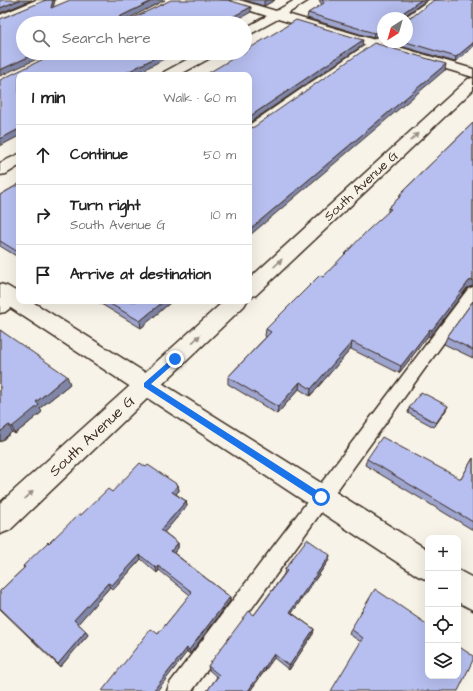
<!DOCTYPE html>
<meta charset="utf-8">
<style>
body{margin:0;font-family:"Architects Daughter",sans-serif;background:#f2f2f2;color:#222}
.controls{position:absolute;right:12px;bottom:12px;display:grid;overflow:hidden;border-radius:8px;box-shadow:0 4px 16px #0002}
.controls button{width:36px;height:36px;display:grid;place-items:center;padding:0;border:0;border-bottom:1px solid #e0e0e0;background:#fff;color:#222;font:20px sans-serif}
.compass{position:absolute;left:377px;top:12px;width:36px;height:36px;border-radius:50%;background:#fff;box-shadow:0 4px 16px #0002;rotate:217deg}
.stop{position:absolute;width:12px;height:12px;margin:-9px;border:3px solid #1a73e8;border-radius:50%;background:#fff}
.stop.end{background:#1a73e8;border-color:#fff;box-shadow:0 1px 4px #0008}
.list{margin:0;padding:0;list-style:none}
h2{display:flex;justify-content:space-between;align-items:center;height:52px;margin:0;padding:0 16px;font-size:17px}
h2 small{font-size:13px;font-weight:400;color:#767676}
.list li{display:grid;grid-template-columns:26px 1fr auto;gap:12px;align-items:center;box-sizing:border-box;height:60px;padding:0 16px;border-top:1px solid #e0e0e0}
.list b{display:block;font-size:15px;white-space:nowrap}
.list p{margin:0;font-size:13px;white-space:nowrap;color:#767676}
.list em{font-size:13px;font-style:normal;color:#767676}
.icon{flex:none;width:22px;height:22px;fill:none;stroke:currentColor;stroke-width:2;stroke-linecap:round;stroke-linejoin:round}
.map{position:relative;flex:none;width:473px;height:691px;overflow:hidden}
.search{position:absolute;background:#fff;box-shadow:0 4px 16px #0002;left:16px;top:16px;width:236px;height:44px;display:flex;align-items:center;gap:10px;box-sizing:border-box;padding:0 14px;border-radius:22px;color:#767676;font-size:15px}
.panel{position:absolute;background:#fff;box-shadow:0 4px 16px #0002;left:16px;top:72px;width:236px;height:232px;border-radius:8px}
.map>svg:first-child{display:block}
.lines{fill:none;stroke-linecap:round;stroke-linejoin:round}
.lane-casing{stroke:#3b2a1e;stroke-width:3}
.street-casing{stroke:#3b2a1e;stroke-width:3}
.secondary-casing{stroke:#3b2a1e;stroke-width:3}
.lane{fill:#f7f3e8;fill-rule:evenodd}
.street{fill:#f7f3e8;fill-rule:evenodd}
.secondary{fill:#f7f3e8;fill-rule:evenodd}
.wall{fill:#9da4ce;stroke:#3b2a1e}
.shaded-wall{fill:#8086a8;stroke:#3b2a1e}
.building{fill:#b7bff0;stroke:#3b2a1e}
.oneway{fill:#998e83}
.route{fill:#1a73e8}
.labels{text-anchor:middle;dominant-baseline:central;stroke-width:4;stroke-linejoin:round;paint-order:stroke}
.far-street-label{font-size:13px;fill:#3b2a1e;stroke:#f7f3e8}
.street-label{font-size:15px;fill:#3b2a1e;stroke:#f7f3e8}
</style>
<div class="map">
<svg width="473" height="691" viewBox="0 0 473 691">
<rect width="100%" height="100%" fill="#f7f3e8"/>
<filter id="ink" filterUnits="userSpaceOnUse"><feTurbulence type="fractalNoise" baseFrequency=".025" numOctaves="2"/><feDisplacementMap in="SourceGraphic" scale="8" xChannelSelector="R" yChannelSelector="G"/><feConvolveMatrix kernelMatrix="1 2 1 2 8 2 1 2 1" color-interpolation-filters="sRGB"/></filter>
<g filter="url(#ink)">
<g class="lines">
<defs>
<g id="lane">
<polygon points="429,0 438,0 410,21 407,21 407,18 404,18"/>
<polygon points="383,33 383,40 253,132 249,133 249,125"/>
<polygon points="473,287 473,302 192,691 167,691 170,683 468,289"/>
<polygon points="13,294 19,297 18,302 5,312 0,313 0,301"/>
</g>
<g id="street">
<polygon points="36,0 52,0 50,2 0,23 0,15"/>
<polygon points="221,0 239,0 276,11 295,0 309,0 287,14 473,69 473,77 278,19 245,37 245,28 267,16 223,2"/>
<polygon points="199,53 216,53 214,56 179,75 162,75 164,72"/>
<polygon points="473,78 473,90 256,295 249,297 249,279 468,79"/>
<polygon points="19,154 19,166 6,174 0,175 0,163"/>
<polygon points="224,301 247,301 244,306 10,530 0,534 0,503"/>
</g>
<g id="secondary">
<polygon points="0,284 7,286 19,293 19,301 31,301 428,550 428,580 418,576 0,301"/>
<polygon points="458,570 473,578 473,610 458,602"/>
</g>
</defs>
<use href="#lane" class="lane-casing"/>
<use href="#street" class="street-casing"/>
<use href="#secondary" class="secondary-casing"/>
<use href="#lane" class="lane"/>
<use href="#street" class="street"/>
<use href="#secondary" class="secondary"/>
</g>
<g class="wall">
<polygon points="244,0 275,0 264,6"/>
<polygon points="319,0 427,0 407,14 408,17 412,17 473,0 473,47 455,62 387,42 407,42 383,18 383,32 373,38 307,18 308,13 322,5"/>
<polygon points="473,123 473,286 467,288 430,337 428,336 399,373 351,349 310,396 299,389 277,414 228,384 228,377 266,337 265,336 266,329 323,277 388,212 388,208 399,198 400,194"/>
<polygon points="19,184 19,259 18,257 0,246 0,195"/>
<polygon points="96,301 172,301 141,328"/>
<polygon points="473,301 473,358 444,344 447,337"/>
<polygon points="0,330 70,384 40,408 42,412 15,434 12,432 0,442"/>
<polygon points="409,408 446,410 434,427 408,413"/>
<polygon points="473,458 473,530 365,465 367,459 461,479"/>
<polygon points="178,485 179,491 176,494 186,501 187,506 164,532 178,543 178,548 174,553 230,597 230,601 190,654 158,634 190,595 159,570 157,573 141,559 113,590 110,587 78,623 88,635 60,667 0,609 0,591 24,568 23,566 81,515 112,492"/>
<polygon points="329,560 292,613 314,629 313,634 289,670 274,658 250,691 207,691 217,677 209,670 208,666 254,615 284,574 285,569"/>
<polygon points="351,629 458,691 361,642 349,634"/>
</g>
<g class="shaded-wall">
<polygon points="19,0 32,0 0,13 0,8"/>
<polygon points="53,0 55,0 52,13 51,8"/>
<polygon points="154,0 165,0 120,23 119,17"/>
<polygon points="266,0 275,0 264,6 264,1"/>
<polygon points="421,0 427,0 403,17 404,12"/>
<polygon points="251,7 251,12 231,23 221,23"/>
<polygon points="383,27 383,32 373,38 374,33"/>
<polygon points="363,40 362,46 249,123 249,117"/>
<polygon points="473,43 473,47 455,62 456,57"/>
<polygon points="37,53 50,53 0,76 0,70"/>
<polygon points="164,53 175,53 134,75 122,75"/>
<polygon points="446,64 445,70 249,236 249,230"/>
<polygon points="19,129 19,136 0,146 0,139"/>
<polygon points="473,280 473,286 467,288 430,337 432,330 469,281"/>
<polygon points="164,301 172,301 141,328 140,321"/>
<polygon points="430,329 428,336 399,373 401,366"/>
<polygon points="352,342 351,349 310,396 311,389"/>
<polygon points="67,376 70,384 40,408 42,412 15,434 12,427 36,402"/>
<polygon points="300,382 299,389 277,414 278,407"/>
<polygon points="448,406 446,410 434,427 436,423"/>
<polygon points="9,425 12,432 0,442 0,432"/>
<polygon points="178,485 179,491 173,497 172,492"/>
<polygon points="186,501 187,506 162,535 161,530"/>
<polygon points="178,543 178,548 172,555 171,551"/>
<polygon points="140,555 141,559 113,590 112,585"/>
<polygon points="330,555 329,560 289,617 290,612"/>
<polygon points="158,566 159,570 157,573 156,568"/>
<polygon points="108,583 110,587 77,625 74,620"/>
<polygon points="230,597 230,601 190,654 189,650"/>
<polygon points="314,629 313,634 289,670 289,666"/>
<polygon points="86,631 88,635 60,667 58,664"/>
<polygon points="187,648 187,652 157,691 153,691"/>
<polygon points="274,654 274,658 250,691 248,691"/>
</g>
<g class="building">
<polygon points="0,0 19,0 0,8"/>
<polygon points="46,0 53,0 51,8 70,0 154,0 119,17 120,19 131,19 171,0 228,0 251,7 221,23 23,23 23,53 37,53 0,70 0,19"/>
<polygon points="322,0 421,0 404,12 404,14 406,14 408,17 412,17 434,0 473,0 473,43 456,57 406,42 407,42 407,18 383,18 383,27 374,33 308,13 324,3"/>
<polygon points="296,20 363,40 249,117 249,75 205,75 242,53 245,53 245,51"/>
<polygon points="374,43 446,64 249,230 249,128 254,127"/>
<polygon points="56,53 164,53 122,75 19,75 19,129 0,139 0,80"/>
<polygon points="473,123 473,280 469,281 432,330 430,329 401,366 352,342 311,389 300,382 278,407 228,377 271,332 266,329 320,275 323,277 367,231 391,209 388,208 402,195 400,194"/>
<polygon points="19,184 19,254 17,253 18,252 0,241 0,195"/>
<polygon points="105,301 164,301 140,321"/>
<polygon points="473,301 473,350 447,337"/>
<polygon points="0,330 67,376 36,402 39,405 12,427 9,425 0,432"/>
<polygon points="421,392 448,406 436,423 409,408"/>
<polygon points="382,437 461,479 473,458 473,522 367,459"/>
<polygon points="140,463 146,467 148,465 178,485 172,492 186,501 161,530 178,543 171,551 230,597 189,650 187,648 153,691 102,691 151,629 158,634 192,592 158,566 156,568 140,555 112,585 108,583 74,620 86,631 58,664 0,608 0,591 25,567 23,566 48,542 49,543 79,514 81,515 108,489 112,492"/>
<polygon points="307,539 330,555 290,612 314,629 289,666 274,654 248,691 207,691 219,675 208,666 249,611 254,615 287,571 285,569"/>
<polygon points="375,589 428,625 428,676 458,676 458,646 473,656 473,660 458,691 331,691 363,638 351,629"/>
</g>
<defs><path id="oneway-solid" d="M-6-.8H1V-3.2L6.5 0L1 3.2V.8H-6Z"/></defs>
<g class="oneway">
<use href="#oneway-solid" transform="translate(414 137) rotate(-43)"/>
<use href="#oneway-solid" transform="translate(278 263) rotate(-43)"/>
<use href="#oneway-solid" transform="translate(196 339) rotate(-43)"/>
<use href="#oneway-solid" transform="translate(29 495) rotate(-43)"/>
</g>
</g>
<polygon class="route" points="175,356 178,359 177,361 151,384 324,495 324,500 318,500 144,387 144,383"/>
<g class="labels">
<g class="far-street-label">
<text transform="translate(361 186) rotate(-43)">South Avenue G</text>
</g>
<g class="street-label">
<text transform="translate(92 436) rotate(-43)">South Avenue G</text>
</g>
</g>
</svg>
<div class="controls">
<button>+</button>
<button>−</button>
<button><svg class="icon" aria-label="locate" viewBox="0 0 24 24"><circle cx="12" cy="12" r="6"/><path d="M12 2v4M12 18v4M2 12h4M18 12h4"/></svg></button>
<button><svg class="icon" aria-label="layers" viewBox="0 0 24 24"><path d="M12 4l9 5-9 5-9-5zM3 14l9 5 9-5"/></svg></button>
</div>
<svg class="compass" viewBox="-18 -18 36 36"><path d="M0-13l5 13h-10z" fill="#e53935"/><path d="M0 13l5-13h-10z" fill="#767676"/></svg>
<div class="stop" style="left:321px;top:497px"></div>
<div class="stop end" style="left:175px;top:359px"></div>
<div class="search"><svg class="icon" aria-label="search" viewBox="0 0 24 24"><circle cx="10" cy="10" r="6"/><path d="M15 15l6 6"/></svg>Search here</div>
<section class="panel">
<h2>1 min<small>Walk · 60 m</small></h2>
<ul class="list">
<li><svg class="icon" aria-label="ahead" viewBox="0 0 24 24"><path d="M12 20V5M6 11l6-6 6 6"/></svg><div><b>Continue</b></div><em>50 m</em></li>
<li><svg class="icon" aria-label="right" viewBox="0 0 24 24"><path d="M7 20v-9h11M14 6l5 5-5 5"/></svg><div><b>Turn right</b><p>South Avenue G</p></div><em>10 m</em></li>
<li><svg class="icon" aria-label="arrive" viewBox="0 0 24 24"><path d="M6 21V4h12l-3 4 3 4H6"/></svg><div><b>Arrive at destination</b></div></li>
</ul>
</section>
</div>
